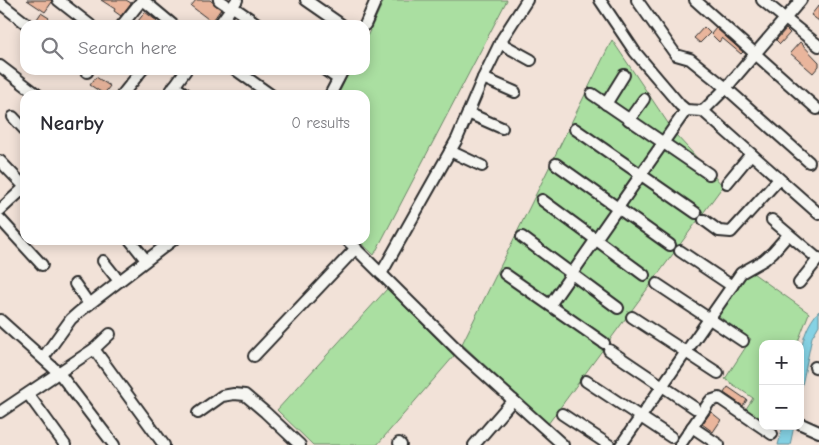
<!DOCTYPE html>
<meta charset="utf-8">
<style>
body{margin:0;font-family:"Comic Neue",sans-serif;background:#f2f2f3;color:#2b2b33}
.controls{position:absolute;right:15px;bottom:15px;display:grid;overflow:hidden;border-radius:10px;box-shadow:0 2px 12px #0003}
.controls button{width:45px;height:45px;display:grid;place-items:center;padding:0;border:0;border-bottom:1px solid #e1e1e2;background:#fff;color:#2b2b33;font:25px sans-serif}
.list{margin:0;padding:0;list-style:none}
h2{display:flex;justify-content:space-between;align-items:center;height:65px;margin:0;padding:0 20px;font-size:21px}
h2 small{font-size:16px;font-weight:400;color:#7c7c81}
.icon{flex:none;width:28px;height:28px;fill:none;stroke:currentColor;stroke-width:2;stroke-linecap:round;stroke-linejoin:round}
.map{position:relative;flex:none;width:819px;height:445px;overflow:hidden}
.search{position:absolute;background:#fff;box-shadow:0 2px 12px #0003;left:20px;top:20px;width:350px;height:55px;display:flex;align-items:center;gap:12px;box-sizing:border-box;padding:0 18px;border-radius:15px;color:#7c7c81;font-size:19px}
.panel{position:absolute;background:#fff;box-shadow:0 2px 12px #0003;left:20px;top:90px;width:350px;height:155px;border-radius:15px}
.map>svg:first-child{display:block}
.green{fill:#aadfa1;stroke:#6a8566}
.water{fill:#85d2e4;stroke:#618f9a}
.building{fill:#e9b59c;stroke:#2b2b2b}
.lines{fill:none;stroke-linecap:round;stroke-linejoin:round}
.street-casing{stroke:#2b2b2b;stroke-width:14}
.street{stroke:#f6f6f2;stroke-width:10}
</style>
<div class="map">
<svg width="819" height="445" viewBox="0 0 819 445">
<rect width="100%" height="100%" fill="#f2e2d8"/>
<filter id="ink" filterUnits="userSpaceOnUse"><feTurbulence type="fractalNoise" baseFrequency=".02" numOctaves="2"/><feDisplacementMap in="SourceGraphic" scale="10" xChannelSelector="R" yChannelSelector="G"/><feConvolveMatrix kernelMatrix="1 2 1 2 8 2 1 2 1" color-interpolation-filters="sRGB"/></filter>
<g filter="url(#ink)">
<g class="green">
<polygon points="384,0 507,0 374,255 358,240 365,240 365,95 338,95 350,70 365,70 365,41"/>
<polygon points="612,40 676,135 723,186 548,424 462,344"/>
<polygon points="750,271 809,313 797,344 763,344 763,424 744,412 753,398 725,379 751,339 717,315"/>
<polygon points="387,289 454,356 377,445 313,445 277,410"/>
</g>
<g class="water">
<path d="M819,311V325L812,337L800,395C800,365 797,335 819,311Z"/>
<polygon points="783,426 794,426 790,445 778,445"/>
</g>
<g class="building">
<polygon points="27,0 51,0 52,2 45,12"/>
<polygon points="101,0 126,0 131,3 121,16 114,11 115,9"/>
<polygon points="196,0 210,0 221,9 212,22 191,6"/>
<polygon points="819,5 819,21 811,15"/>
<polygon points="145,12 157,21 154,25 135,25"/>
<polygon points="41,13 49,18 44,25 40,25 35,22"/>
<polygon points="704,27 710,33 700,43 694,38"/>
<polygon points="716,28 743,52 741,54 722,38 719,42 711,34"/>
<polygon points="786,29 790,33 780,44 776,40"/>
<polygon points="800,42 819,62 819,66 813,73 790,53"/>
<polygon points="96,77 110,86 104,94 90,85"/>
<polygon points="728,387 747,400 743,406 724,393"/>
<polygon points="711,412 721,420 713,432 702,424"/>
</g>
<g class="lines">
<defs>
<g id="street">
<polyline points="58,0 90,25"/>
<polyline points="143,0 173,25"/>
<polyline points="219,0 225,4"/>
<polyline points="306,0 342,25"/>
<polyline points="600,0 635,52 680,105 686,110 703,111 819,214"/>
<polyline points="637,0 676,55 690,59 726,88 809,162"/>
<polyline points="695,0 817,109"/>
<polyline points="762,0 819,46"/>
<polyline points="0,3 28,25"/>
<polyline points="233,7 259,25"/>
<polyline points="122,25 142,0"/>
<polyline points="219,25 237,0"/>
<polyline points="365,25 376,0"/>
<polyline points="500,43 531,60"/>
<polyline points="0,66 38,95"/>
<polyline points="85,70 87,72 88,70"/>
<polyline points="236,70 271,95"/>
<polyline points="325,70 338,79"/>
<polyline points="483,78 515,92"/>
<polyline points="174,86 187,95"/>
<polyline points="592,94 709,174"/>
<polyline points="122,95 142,70"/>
<polyline points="168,95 186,70"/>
<polyline points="330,95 343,70"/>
<polyline points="606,104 624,75"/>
<polyline points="703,111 726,88 801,0"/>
<polyline points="468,113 502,128"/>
<polyline points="13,117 25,130"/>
<polyline points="629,120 644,99"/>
<polyline points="575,129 696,213"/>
<polyline points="450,151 482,166"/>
<polyline points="0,161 25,187"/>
<polyline points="556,164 670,245"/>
<polyline points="727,183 751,154"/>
<polyline points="542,200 644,275"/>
<polyline points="0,210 25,187"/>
<polyline points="0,219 42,265"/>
<polyline points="704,220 719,231 731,232 779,179"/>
<polyline points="772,220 818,259"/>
<polyline points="522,237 618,308"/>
<polyline points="130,240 146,260"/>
<polyline points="347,240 461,353 513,400 474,445"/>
<polyline points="680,251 732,286"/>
<polyline points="103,261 119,281"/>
<polyline points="381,274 457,139 483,78 502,39 527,0"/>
<polyline points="505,274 604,343"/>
<polyline points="799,283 819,258"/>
<polyline points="75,284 89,304"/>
<polyline points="657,284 743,341"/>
<polyline points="550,305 686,110"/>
<polyline points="632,317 718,373"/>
<polyline points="0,320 59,373 114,445"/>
<polyline points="94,349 164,445"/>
<polyline points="609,350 695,408"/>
<polyline points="254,356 356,248"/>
<polyline points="43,358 71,319 79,312 173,240"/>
<polyline points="815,367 819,368"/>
<polyline points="586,381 671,437"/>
<polyline points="28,394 65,445"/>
<polyline points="513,400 563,445"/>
<polyline points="0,412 94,349 110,334"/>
<polyline points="198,413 222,396 234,394 245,395 265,412 300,445"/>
<polyline points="562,414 609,445"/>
<polyline points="801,424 819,432"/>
<polyline points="692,427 719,445"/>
<polyline points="399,443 401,445"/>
<polyline points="621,445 741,273 764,260 773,252 788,235"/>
<polyline points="680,445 710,401 719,398 772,434"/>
</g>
</defs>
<use href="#street" class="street-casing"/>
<use href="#street" class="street"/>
</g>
</g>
</svg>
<div class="controls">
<button>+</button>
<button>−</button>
</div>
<div class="search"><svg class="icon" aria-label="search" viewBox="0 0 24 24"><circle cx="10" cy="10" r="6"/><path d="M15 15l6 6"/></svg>Search here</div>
<section class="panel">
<h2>Nearby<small>0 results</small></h2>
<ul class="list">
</ul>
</section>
</div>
